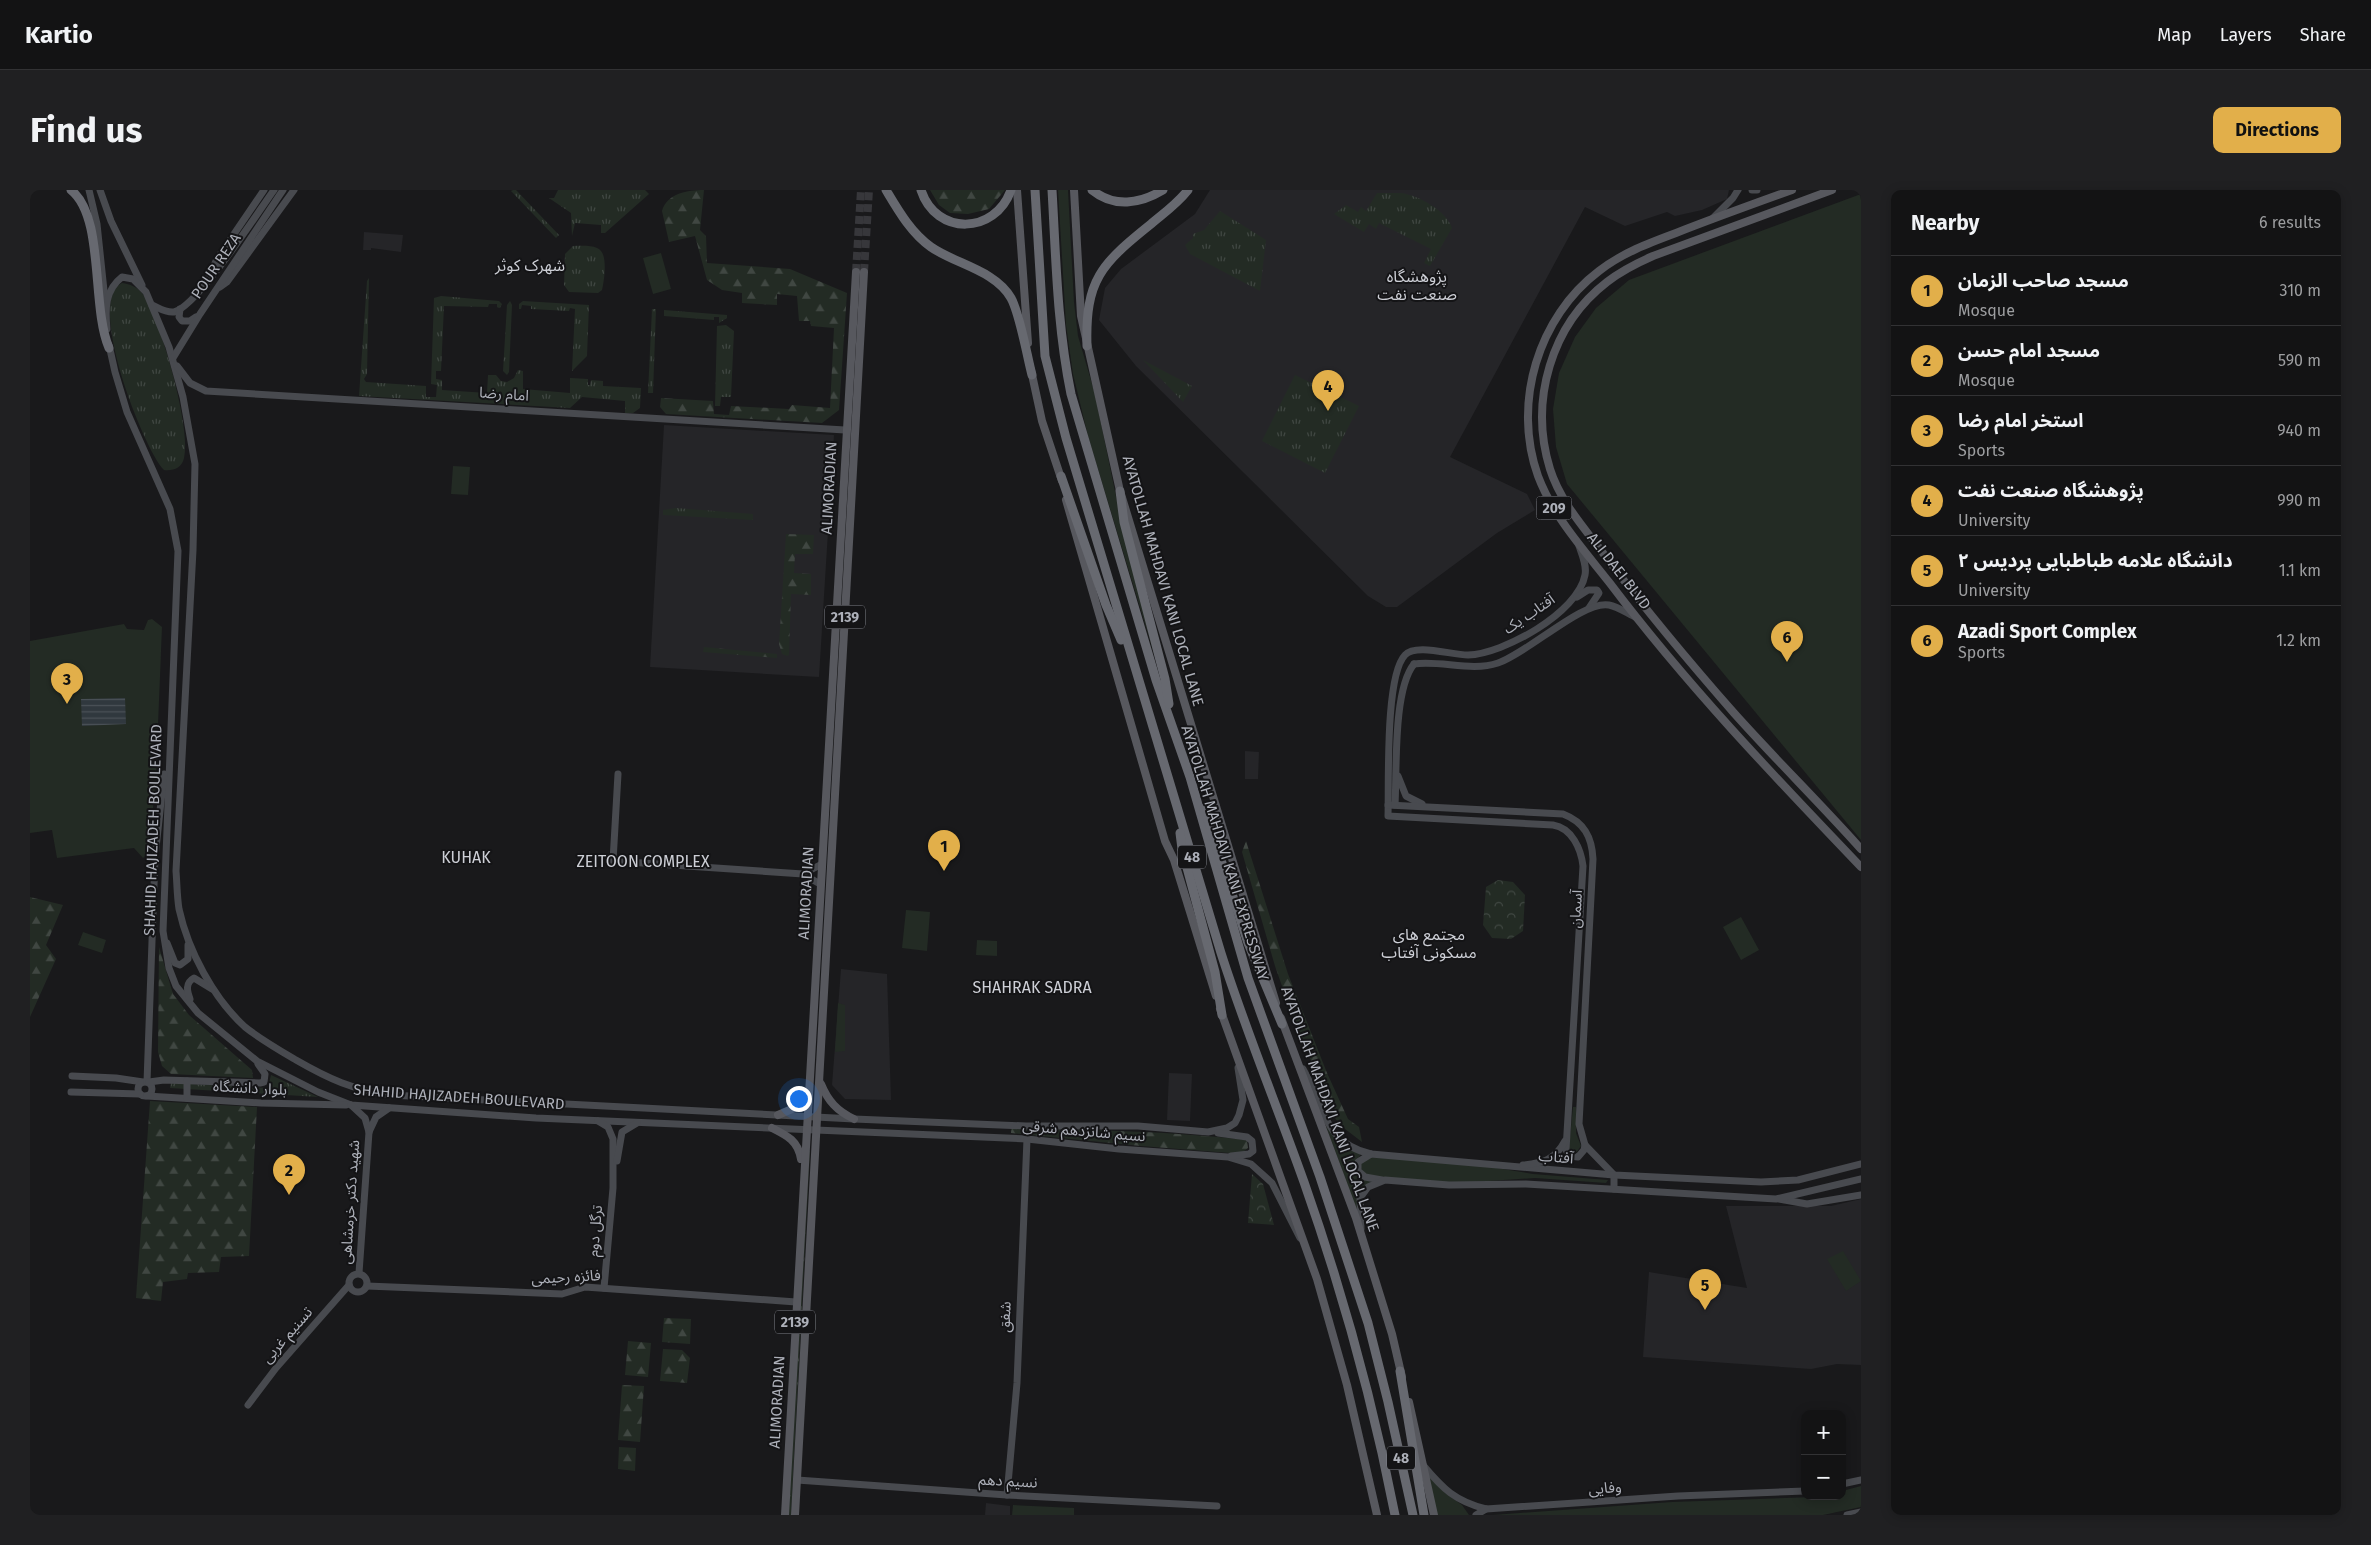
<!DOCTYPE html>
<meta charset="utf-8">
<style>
body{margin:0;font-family:"Fira Sans","Noto Sans Arabic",sans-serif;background:#202022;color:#f1f3f6}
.controls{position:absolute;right:15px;bottom:15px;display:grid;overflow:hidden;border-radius:10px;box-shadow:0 2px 12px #0003}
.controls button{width:45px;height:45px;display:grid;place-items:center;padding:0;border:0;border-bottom:1px solid #323234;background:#131314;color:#f1f3f6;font:25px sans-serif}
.you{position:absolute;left:768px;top:908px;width:18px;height:18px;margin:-12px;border:4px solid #fff;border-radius:50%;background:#1a73e8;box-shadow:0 0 0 8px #1a73e833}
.badge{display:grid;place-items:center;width:32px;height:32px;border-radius:50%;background:#e2af4a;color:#111;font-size:16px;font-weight:700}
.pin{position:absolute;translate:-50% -41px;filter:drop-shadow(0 1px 2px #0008)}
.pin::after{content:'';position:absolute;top:26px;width:18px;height:15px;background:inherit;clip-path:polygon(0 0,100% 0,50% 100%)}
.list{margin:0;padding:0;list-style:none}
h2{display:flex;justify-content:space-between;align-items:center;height:65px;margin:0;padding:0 20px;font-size:21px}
h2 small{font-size:16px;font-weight:400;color:#9d9ea0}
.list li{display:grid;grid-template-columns:32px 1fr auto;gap:15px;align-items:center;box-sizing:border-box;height:70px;padding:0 20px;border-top:1px solid #323234}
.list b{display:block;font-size:19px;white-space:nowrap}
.list p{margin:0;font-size:16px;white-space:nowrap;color:#9d9ea0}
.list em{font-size:16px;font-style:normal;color:#9d9ea0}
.map{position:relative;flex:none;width:1831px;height:1325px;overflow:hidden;border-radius:10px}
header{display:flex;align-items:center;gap:30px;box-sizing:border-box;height:70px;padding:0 25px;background:#131314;border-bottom:1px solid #323234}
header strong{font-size:24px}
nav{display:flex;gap:28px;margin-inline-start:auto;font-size:18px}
.intro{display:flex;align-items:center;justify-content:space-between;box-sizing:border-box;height:120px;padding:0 30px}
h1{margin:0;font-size:35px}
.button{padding:12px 22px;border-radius:10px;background:#e2af4a;color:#111;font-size:18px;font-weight:700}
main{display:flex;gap:30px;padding:0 30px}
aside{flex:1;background:#131314;border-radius:10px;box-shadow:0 2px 12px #0003}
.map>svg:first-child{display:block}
.built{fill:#252528}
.grass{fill:url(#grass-tufts)}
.forest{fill:url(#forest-firs)}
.park{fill:url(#park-crowns)}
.garden{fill:#232b24}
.water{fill:url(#water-rules)}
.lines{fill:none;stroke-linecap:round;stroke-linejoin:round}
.primary-tunnel{stroke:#37373b;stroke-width:8;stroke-dasharray:8 4;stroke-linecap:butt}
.secondary{stroke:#484a4f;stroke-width:7}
.primary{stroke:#57585e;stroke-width:8}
.highway{stroke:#676970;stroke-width:9}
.labels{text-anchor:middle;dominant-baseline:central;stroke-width:4;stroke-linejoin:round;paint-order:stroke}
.shield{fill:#141416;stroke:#7f8188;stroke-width:1}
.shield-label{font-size:14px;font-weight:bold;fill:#adb0b9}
.street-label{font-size:15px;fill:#adb0b9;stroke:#141416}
.neighbourhood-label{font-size:16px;fill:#cdcfd6;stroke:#141416}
</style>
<header>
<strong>Kartio</strong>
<nav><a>Map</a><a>Layers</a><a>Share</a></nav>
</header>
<div class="intro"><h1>Find us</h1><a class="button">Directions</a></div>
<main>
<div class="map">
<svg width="1831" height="1325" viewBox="0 0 1831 1325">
<defs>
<pattern id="grass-tufts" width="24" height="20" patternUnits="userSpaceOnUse" patternTransform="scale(1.25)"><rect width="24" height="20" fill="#232b24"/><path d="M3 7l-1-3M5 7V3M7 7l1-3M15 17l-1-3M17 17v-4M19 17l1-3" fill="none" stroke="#404742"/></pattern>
<pattern id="forest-firs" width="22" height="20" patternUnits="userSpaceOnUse" patternTransform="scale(1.25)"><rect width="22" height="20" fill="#232b24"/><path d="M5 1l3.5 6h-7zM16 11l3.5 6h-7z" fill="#404742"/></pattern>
<pattern id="park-crowns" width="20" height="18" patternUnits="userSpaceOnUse" patternTransform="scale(1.25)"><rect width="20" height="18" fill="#232b24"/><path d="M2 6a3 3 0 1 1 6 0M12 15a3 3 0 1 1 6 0" fill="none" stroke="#404742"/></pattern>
<pattern id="water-rules" width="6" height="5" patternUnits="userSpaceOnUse" patternTransform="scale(1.25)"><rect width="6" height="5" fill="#30383e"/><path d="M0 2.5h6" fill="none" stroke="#4b5258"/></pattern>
</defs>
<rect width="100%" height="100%" fill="#19191b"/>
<g class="built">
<polygon points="1180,0 1699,0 1697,9 1672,20 1645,26 1637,22 1595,36 1555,17 1420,267 1497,304 1505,320 1467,343 1367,417 1356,417 1338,406 1106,176 1069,130 1075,98 1091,79 1165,24"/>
<polygon points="334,42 373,45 371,62 341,58 341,60 333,60"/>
<polygon points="634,235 804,245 789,487 620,477"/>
<polygon points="1215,561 1229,562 1228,589 1215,589"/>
<polygon points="811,779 857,784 861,910 815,909 802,895"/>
<polygon points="1139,883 1162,884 1160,931 1137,930"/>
<polygon points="1831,1009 1831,1175 1807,1174 1781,1179 1613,1167 1619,1082 1717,1098 1696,1016 1801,1016"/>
<polygon points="956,1313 980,1316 980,1325 955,1325"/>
</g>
<g class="grass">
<polygon points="483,0 486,0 529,45 526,48 481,1"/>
<polygon points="528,0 615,0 619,4 575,43 571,43 571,35 545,33 542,46 541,23 519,8 524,8"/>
<path d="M1347,3C1355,3 1363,3 1371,3C1388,5 1417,21 1422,38L1400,76L1394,73L1401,59L1349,33L1346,39L1339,34L1334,42L1304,24L1316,15L1328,22L1331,17L1336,21Z"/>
<polygon points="1190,21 1236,50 1230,101 1160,64 1155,55 1163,48 1163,44 1174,40"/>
<path d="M543,56C550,56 560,55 567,58C579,62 574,91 572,100L568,103L539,102L534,95L535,64Z"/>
<polygon points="339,88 337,184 334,189 336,192 396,196 396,207 406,207 407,195 401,194 404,108 411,106 469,111 472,114 470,118 467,117 467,114 459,114 458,117 414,116 411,181 406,181 406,189 412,190 412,200 457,203 458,185 466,185 471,191 477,192 484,188 488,180 493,181 493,199 540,203 540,188 558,189 558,195 560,195 561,190 573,191 573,196 611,198 610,218 603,223 595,223 595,211 552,207 540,218 329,206 337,91"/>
<path d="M92,93C100,94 107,97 112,103C130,126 162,241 154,268C152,278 143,281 134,280C113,258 55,109 92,93Z"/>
<polygon points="480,111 482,115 479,182 477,185 473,181 477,115"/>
<polygon points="493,111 559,115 557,166 542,181 545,119 540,118 539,121 501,119 501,116 492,115 491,119 489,119 489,114"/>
<polygon points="622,119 626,119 623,203 618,203"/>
<polygon points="634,120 697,125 697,128 689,133 689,127 684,127 684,130 634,126"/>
<polygon points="696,135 704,141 701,207 691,207 690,216 685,216 687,136"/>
<polygon points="1113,170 1162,196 1153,212"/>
<polygon points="1265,185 1329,216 1295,283 1232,251"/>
<polygon points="646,318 723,324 723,330 633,325 633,320"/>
<polygon points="241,885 288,907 140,898 141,893 238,898"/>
<polygon points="777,961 780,961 761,1325 758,1325"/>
</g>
<g class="forest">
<path d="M674,0L670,40L676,46L677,73L760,79L817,103L809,220L792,233L636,224L630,217L631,208L683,211L684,224L699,225L701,216L759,219L762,215L800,218L804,138L781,136L780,131H769L767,106L747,104V115L712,113V103L692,100L677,90L665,46L639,52L632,21C637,3 658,0 674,0Z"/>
<polygon points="900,0 975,0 959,19 938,24 920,23 909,15"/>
<polygon points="756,344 784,345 783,364 765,364 764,383 781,384 781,405 761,404 759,465 757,466 752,464 749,454"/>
<polygon points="674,457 747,464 747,468 673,462"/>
<polygon points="1216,651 1258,784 1297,883 1318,929 1329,937 1332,952 1310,935 1305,928 1265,833 1245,776 1212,662"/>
<polygon points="0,707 33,715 16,755 26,769 0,827"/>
<polygon points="129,757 143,804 159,825 222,880 223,888 141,884 132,876 128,862"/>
<polygon points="120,911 227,917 219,1066 191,1067 189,1082 158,1083 157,1089 133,1092 131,1111 106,1108"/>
<path d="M981,939C1060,940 1138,941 1217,950L1218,958L1213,962L1200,963L1111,956L981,943Z"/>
<polygon points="634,1128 661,1129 660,1154 632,1152"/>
<polygon points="598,1151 621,1153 618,1187 595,1185"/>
<polygon points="633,1159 652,1160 660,1168 657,1193 630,1191"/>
<polygon points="592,1195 614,1196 610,1252 588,1250"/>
<polygon points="589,1257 606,1258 605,1281 588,1279"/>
</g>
<g class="park">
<polygon points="1468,690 1483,692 1495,705 1493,741 1481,749 1462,748 1453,735 1456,697"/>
<polygon points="1222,984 1233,994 1244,1035 1218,1033"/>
</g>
<g class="garden">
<polygon points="1028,0 1038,0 1044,112 1048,146 1065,204 1089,321 1132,490 1058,246 1043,184 1036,135"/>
<polygon points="1831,4 1831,650 1537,294 1526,257 1523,219 1529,183 1545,147 1566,118 1599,90"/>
<polygon points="631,63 641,99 623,104 613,68"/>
<polygon points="423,276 440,277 438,305 421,304"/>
<polygon points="122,429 132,437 126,585 119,662 113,668 104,658 27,668 22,640 0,643 0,451 94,434 97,439 114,440 118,430"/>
<polygon points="876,720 900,722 897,761 872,758"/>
<polygon points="1711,727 1729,760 1711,770 1693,737"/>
<polygon points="53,742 76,750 72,763 48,755"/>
<polygon points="947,750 967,751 967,766 946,765"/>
<polygon points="808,813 815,815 815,861 805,862"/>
<polygon points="1543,917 1546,917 1546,943 1551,956 1546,963 1542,962 1539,957"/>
<polygon points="1294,931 1307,951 1331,964 1324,975 1328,986 1333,989 1350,990 1334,997 1330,1029"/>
<path d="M1340,967L1442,974L1503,984L1578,990L1576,993L1505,988L1430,993L1345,987C1336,985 1331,983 1330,974Z"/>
<polygon points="1813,1061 1831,1091 1816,1101 1797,1069"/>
<polygon points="1398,1282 1415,1303 1432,1315 1439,1325 1406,1325"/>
<polygon points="1831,1296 1831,1317 1793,1325 1463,1325 1642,1312 1812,1306 1812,1301"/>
<polygon points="983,1315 1044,1318 1044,1325 982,1325"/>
</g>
<polygon class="water" points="95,508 96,534 52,536 51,509"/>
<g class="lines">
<g class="primary-tunnel">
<polyline points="826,82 831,0"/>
<polyline points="834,82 839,0"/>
</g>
<g class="secondary">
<polyline points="59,0 67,34 75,110"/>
<polyline points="70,0 81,31 112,95"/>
<polyline points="1722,0 1727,0"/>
<polyline points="1682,29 1703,8 1708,0"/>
<polyline points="179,86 187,69 234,0"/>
<polyline points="190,97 197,92 264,0"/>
<path d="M122,115C129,118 136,123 144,122C167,117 228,22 244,0"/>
<polyline points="150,119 149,127 152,131 160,131 166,127"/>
<path d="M77,139C75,119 75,100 92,87L103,89L116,102L139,157L153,207L165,274L163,360L146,681C147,693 147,707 149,719C158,760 183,808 215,837C230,849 249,860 266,870C299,889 323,900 361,905L824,929L996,936H1108L1178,942L1197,938L1205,933L1209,925L1213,910L1208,878"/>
<polyline points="79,155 85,182 97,222 140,319 148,361 133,741 139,778 146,796 168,823 227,871 288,902 321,915 506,928 997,949 1089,959 1198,967 1221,974 1242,993 1270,1048"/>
<polyline points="143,168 170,124 253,0"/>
<polyline points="147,176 160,193 176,201 815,240"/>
<path d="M1549,356C1552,365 1557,375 1555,385C1548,423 1473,464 1438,465C1421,465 1386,453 1375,465C1355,486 1359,593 1358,626L1523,635C1542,638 1551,659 1553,676L1536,960L1540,966L1548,967L1554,960L1555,955"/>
<polyline points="1547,407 1558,400 1567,400 1569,403 1559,418"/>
<path d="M1384,474C1411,470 1441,482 1468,473C1498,463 1553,410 1579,415C1589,417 1598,424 1607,428"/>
<polyline points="588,584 583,671 773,684 790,694"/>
<polyline points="1368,586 1376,606 1392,614"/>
<path d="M1358,615L1533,624C1554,632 1562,647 1563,669L1549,934L1555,955L1584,985V999"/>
<path d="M1365,615C1367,579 1363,500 1384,474"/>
<polyline points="773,684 790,675"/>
<polyline points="137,753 145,773 150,775 158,769 158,755"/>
<path d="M160,809C157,801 155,793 164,788L182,799"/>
<path d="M1273,879C1293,914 1294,954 1341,964L1584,985L1731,992L1768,990L1831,974"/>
<polyline points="42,886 86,888 113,892"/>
<circle cx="115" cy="899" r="7"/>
<polyline points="117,892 125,667 134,584"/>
<polyline points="119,892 134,890 230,893 234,892 235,884 228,874"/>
<polyline points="41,902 110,904"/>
<polyline points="117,906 231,913 316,915"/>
<polyline points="157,908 157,891"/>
<polyline points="321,915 335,928 339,942"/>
<polyline points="568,931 578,937 583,949 583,998 574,1098"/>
<polyline points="1188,943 1217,947 1222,951 1223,961 1219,964 1201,966"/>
<polyline points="1341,964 1328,972 1328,981 1335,987 1352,990"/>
<polyline points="587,971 592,942 607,933"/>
<path d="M1493,975C1513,973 1525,970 1535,951"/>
<polyline points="1749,1009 1777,1014 1831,1005"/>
<polyline points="1331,1039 1330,1008 1338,997 1355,990 1419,995 1496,994 1746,1009 1831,989"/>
<polyline points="329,1083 339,942 346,927 359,918"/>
<circle cx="328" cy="1093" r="9"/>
<polyline points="337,1096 532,1104 555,1097 766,1112"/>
<polyline points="218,1215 246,1178 319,1095"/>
<path d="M1393,1275C1413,1299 1425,1311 1456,1319L1648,1306L1775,1301"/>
<polyline points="767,1290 977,1305 1187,1316"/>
<polyline points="1812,1294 1831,1290"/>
<polyline points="977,1305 987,1193 997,949"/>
<polyline points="1446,1325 1456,1319"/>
<polyline points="1817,1325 1831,1322"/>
</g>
<g class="primary">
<polyline points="987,0 998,153"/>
<polyline points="1044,0 1051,126 1090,301 1246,813"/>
<path d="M1762,0C1723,14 1684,28 1646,43C1619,53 1592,63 1569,81C1508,127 1482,213 1508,286C1523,326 1553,359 1579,392C1656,494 1743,585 1831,677"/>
<path d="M1802,0L1623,66C1607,73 1591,81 1577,92C1521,135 1499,211 1520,279C1531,314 1558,342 1579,371C1619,424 1661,474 1704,523C1746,570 1790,613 1831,659"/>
<polyline points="1001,180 1012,231 1032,291"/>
<polyline points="1036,310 1135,651 1144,670 1186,806"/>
<polyline points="1190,819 1287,1089 1317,1195 1347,1325"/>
<polyline points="1251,828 1326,1028 1362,1144 1372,1187"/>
<path d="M791,894C798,911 807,921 824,929"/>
<polyline points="748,925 769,916 777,902"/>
<path d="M742,938C758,946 768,951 771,969"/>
<polyline points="1379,1212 1404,1325"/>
<polyline points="755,1325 826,82"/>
<polyline points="765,1325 834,82"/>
</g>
<g class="highway">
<path d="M41,0C75,27 61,116 79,158"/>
<path d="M856,0C868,20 881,43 901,57C925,74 965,80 981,108C990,124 997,166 1002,185"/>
<path d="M891,0C906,46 965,45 981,0"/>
<path d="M1005,0L1015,166L1036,248L1191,763C1216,841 1247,916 1274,992C1312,1100 1343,1212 1365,1325"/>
<path d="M1022,0C1026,68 1027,136 1041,204L1126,490L1160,587L1218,788L1290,987L1338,1133L1358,1212L1383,1325"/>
<path d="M1062,0C1084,18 1110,14 1133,0"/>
<path d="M1057,156C1055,90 1071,74 1121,34C1134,23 1147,14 1158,0"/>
<polyline points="1031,286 1076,415 1091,450"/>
<polyline points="1090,301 1094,332 1135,489 1139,514"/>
<polyline points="1174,618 1218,753 1252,834"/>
<polyline points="1150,643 1152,659 1185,782 1192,825"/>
<polyline points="1370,1181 1394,1325"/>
</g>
</g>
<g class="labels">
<g class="shield">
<rect x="1506.5" y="306.5" width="35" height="23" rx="4"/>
<rect x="795" y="415.5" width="40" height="23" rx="4"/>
<rect x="1148" y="655.5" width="28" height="23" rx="4"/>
<rect x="745" y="1120.5" width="40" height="23" rx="4"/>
<rect x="1357" y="1256.5" width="28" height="23" rx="4"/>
</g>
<g class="shield-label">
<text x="1524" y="318">209</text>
<text x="815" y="427">2139</text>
<text x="1162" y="667">48</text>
<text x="765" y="1132">2139</text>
<text x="1371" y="1268">48</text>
</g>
<g class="street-label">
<text transform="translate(186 76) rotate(-56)">POUR REZA</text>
<text transform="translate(474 204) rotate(4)">امام رضا</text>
<text transform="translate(799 298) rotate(-87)">ALIMORADIAN</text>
<text transform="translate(1589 381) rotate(52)">ALI DAEI BLVD</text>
<text transform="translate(1133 391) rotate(74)">AYATOLLAH MAHDAVI KANI LOCAL LANE</text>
<text transform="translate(1499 424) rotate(-34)">آفتاب یک</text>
<text transform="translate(123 640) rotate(-88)">SHAHID HAJIZADEH BOULEVARD</text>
<text transform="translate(1195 663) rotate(73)">AYATOLLAH MAHDAVI KANI EXPRESSWAY</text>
<text transform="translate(776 703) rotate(-87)">ALIMORADIAN</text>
<text transform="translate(1546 719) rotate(-87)">آسمان</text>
<text transform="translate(220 898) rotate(3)">بلوار دانشگاه</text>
<text transform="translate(429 907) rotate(4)">SHAHID HAJIZADEH BOULEVARD</text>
<text transform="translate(1300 919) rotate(70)">AYATOLLAH MAHDAVI KANI LOCAL LANE</text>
<text transform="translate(1054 941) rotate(5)">نسیم شانزدهم شرقی</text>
<text transform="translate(1526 967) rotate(5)">آفتاب</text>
<text transform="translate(320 1012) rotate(-86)">شهید دکتر خرمشاهی</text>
<text transform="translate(565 1041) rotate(-85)">ترگل دوم</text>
<text transform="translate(536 1087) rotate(-3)">فائزه رحیمی</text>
<text transform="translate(975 1127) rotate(-88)">شفق</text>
<text transform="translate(257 1145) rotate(-49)">تسنیم غربی</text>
<text transform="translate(747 1212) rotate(-87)">ALIMORADIAN</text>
<text transform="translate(978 1291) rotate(3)">نسیم دهم</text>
<text transform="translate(1575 1298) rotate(-4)">وفایی</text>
</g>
<g class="neighbourhood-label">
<text x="500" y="75">شهرک کوثر</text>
<text x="1387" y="86">پژوهشگاه<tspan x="1387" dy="18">صنعت نفت</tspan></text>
<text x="436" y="667">KUHAK</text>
<text x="613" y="671">ZEITOON COMPLEX</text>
<text x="1399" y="744">مجتمع های<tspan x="1399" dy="18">مسکونی آفتاب</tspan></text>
<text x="1002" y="797">SHAHRAK SADRA</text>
</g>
</g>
</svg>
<div class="controls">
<button>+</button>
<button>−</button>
</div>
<div class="you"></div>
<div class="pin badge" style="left:914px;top:681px">1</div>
<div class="pin badge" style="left:259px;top:1005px">2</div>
<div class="pin badge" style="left:37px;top:514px">3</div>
<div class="pin badge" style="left:1298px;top:221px">4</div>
<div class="pin badge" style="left:1675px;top:1120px">5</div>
<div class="pin badge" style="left:1757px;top:472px">6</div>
</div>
<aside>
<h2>Nearby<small>6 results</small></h2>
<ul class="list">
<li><span class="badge">1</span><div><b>مسجد صاحب الزمان</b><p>Mosque</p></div><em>310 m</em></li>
<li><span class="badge">2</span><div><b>مسجد امام حسن</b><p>Mosque</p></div><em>590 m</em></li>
<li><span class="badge">3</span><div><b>استخر امام رضا</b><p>Sports</p></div><em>940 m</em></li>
<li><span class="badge">4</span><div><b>پژوهشگاه صنعت نفت</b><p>University</p></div><em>990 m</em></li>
<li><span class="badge">5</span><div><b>دانشگاه علامه طباطبایی پردیس ۲</b><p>University</p></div><em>1.1 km</em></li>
<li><span class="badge">6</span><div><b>Azadi Sport Complex</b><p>Sports</p></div><em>1.2 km</em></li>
</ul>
</aside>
</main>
